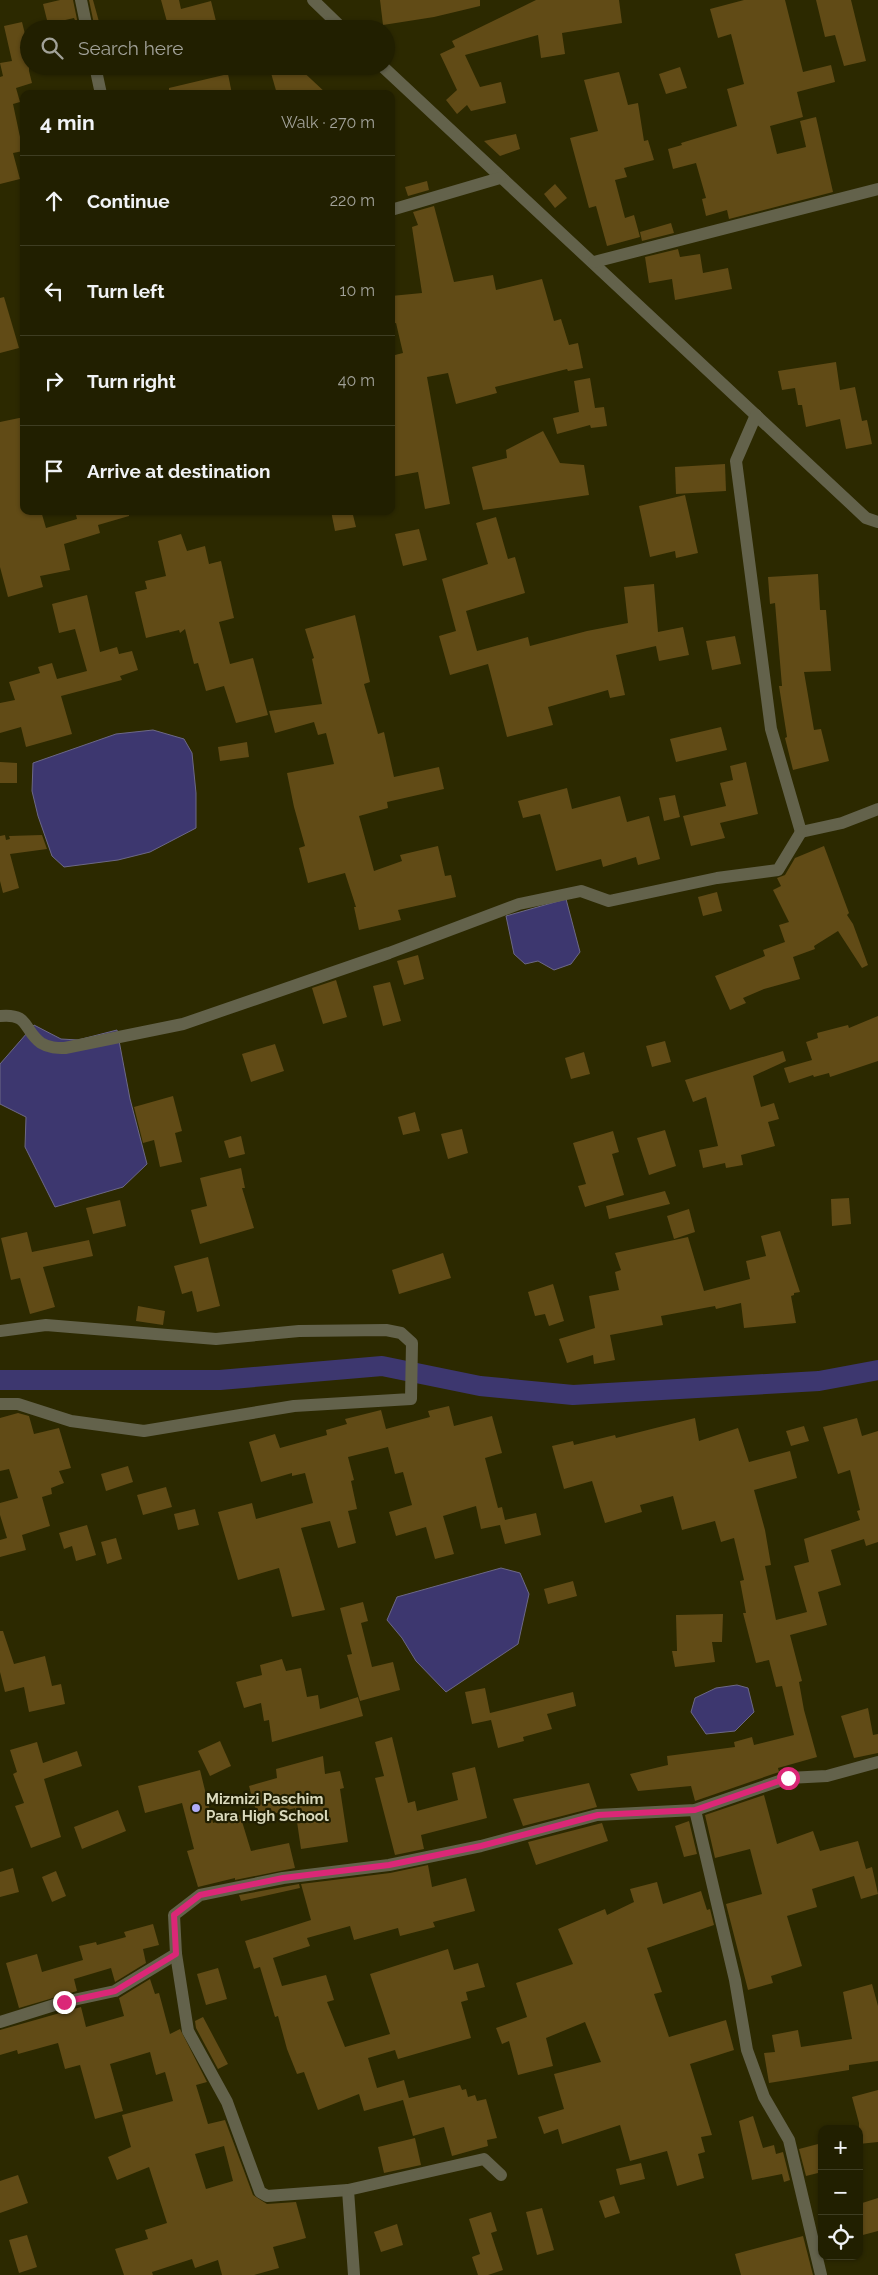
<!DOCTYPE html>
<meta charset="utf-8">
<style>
body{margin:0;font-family:Raleway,sans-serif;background:#29270a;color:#f1f3f6}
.controls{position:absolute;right:15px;bottom:15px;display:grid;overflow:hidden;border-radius:10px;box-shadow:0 1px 4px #0004}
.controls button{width:45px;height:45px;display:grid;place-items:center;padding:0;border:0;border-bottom:1px solid #3e3d22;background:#211f00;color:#f1f3f6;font:25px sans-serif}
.stop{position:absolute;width:15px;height:15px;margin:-11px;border:4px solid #db2777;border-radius:50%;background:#fff}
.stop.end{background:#db2777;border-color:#fff;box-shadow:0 1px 5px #0008}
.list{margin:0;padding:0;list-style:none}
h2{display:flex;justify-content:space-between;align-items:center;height:65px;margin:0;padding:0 20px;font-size:21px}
h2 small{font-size:16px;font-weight:400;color:#a2a299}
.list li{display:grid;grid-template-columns:32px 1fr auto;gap:15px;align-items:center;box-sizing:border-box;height:90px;padding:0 20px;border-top:1px solid #3e3d22}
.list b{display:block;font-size:19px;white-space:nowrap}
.list em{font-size:16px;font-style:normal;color:#a2a299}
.icon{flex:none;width:28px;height:28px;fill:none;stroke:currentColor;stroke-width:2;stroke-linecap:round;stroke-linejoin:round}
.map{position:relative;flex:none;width:878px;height:2275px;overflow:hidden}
.search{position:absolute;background:#211f00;box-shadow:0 1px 4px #0004;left:20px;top:20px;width:375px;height:55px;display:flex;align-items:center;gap:12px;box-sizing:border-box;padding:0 18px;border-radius:28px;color:#a2a299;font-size:19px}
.panel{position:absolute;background:#211f00;box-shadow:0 1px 4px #0004;left:20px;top:90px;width:375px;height:425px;border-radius:10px}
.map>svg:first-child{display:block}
.water{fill:#3d376f;stroke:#6c6886}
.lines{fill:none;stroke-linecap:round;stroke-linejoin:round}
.canal{stroke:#3d376f;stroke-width:20}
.building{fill:#614b16;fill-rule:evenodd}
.minor{stroke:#63624b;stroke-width:12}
.route{stroke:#db2777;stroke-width:6}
.poi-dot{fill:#b1adfa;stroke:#211f02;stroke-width:2}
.labels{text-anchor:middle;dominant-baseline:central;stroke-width:4.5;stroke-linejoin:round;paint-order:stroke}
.poi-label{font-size:15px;font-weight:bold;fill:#dad9bc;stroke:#211f02;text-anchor:start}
</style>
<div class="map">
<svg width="878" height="2275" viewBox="0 0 878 2275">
<rect width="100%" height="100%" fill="#2c2900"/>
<g class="water">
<polygon points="153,730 184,739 192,753 196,793 196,828 150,852 118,860 64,867 52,856 38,816 32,791 33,763 116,734"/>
<polygon points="566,899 580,952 571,964 554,970 538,961 525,964 514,954 506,916"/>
<polygon points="34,1025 61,1039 78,1040 117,1030 130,1099 147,1164 123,1187 55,1207 25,1147 26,1117 0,1104 0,1064"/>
<polygon points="501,1568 520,1573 529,1594 518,1644 446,1692 416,1661 402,1638 387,1620 397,1597"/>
<polygon points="737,1685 748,1688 754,1712 735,1731 706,1734 691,1712 695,1698 716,1688"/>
</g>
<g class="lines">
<polyline class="canal" points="0,1380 220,1380 382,1366 480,1386 573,1395 819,1381 878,1370"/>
</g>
<g class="building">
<polygon points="60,0 73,0 79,29 74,18 48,24 43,4"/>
<polygon points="89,0 93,0 101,29 95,29"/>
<polygon points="161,0 179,0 181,9 211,1 218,29 169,29"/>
<polygon points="380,0 480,0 480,6 434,17 383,25"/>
<polygon points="536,0 619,0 622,23 562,33 565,54 541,58 538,35 465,55 480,87 501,82 506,103 471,111 467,105 457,114 446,100 457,90 440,54 455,47 452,41"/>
<polygon points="744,0 785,0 803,72 831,65 835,82 797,92 803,117 770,126 777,154 806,147 800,121 816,117 833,192 729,219 727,210 706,216 702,199 706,198 696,163 673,169 668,149 682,145 681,143 737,126 727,89 744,84 731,34 718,38 710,9"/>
<polygon points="816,0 851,0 866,61 844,66 835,35 825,37"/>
<polygon points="22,22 29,50 29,71 32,83 16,88 20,102 13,104 23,151 13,153 20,179 0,184 0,77 3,76 0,63 12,61 4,26"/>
<polygon points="269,66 297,66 327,94 277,94"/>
<polygon points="680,67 687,88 666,94 659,74"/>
<polygon points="619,72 628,105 638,103 644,141 648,140 654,160 624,168 627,177 615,180 625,218 634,215 640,237 607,246 596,206 589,208 570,138 598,131 584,80"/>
<polygon points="228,74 232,94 169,94 169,88"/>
<polygon points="516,134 520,149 500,156 484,141"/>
<polygon points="427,181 429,190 408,196 405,187"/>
<polygon points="555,184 567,198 555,208 544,194"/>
<polygon points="434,206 454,282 493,275 496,290 542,279 554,321 561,319 569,345 578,343 583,368 568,371 567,369 495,387 497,393 456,404 448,373 427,377 450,504 425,509 418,472 391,477 391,356 403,353 396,323 391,324 391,296 422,293 412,227 418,225 413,212"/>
<polygon points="671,223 674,233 642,241 640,232"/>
<polygon points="678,249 680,257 700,254 703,273 728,268 732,289 675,300 672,279 649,283 645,257"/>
<polygon points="4,297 19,348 0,353 0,298"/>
<polygon points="836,362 840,390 855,387 862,421 867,420 872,444 846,449 840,419 806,427 802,405 798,405 795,388 782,390 778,371"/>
<polygon points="590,378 595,408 604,407 607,426 591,428 590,425 557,434 553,418 579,412 574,381"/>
<polygon points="24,417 24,511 41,511 46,528 77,519 75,511 129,511 129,516 98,525 100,533 64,544 70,570 40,576 43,587 8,597 0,567 0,422"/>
<polygon points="543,431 560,463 584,465 589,495 483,510 472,467 507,458 506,450"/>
<polygon points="725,464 726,491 676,494 675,467"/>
<polygon points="685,495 698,553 676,558 675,551 650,557 639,506"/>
<polygon points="331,511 352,511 356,527 335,531"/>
<polygon points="496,517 508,559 515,557 525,593 466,611 477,651 528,637 530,646 587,631 628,623 624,587 654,584 658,632 683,627 689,655 659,661 656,646 616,655 625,695 610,698 608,690 548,707 553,725 507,737 488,664 450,675 439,636 456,631 442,579 488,564 476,523"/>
<polygon points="419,529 427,560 403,566 395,534"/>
<polygon points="181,534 187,551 205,546 209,564 221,561 234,618 219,622 230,664 253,658 268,715 236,723 224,686 206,691 198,663 194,664 185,629 180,633 179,630 146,638 135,592 147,589 145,581 166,576 158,541"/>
<polygon points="818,574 820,610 826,610 831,671 804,672 814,730 821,729 829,761 793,770 785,738 787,737 779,686 782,686 775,603 770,604 768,577"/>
<polygon points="87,595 100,652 117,647 119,654 132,651 138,670 120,676 122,680 61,696 72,734 26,747 21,727 0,733 0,703 15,700 9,682 40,673 38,667 52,663 57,679 87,671 75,629 59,633 52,604"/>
<polygon points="355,615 370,682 364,684 378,734 384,732 394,777 439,767 444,789 387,802 388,808 359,816 374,871 402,861 400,855 438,846 445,876 451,875 456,897 398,910 401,920 359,930 354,907 356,907 345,873 308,883 299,848 305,846 294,807 287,773 334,764 326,733 318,735 314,722 275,733 269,711 322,704 312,659 314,658 305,629"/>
<polygon points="735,636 741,664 712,670 706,641"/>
<polygon points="721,727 727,750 676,762 670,739"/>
<polygon points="247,742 249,757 220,761 218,747"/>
<polygon points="0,762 17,763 17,783 0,783"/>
<polygon points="746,762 758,814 720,823 725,838 691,846 683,816 726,806 720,783 733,780 730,766"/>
<polygon points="567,788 572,809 620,796 627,822 649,816 660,859 638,865 636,857 603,867 601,859 556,871 540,814 523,818 518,801"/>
<polygon points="675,795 680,817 664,821 659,798"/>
<polygon points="5,835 6,840 10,839 9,836 42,835 47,849 10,854 19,888 3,893 0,881 0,836"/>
<polygon points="824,846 849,913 847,915 853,924 868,965 862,968 838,931 814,946 815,949 793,957 800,979 764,989 743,998 746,1003 730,1010 715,976 765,956 763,950 785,942 779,925 789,922 773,890 781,886 777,878 785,875 795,858"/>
<polygon points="717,892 722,911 703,916 698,897"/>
<polygon points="418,955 424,979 404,985 397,961"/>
<polygon points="336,980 347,1017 323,1024 312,988"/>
<polygon points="390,982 401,1021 383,1026 373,986"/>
<polygon points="878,1016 878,1061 830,1077 829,1073 814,1077 813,1075 789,1083 784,1068 812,1060 806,1042 818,1038 817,1033 848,1025 849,1028"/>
<polygon points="665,1041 671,1062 652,1067 646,1046"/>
<polygon points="275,1044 284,1071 251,1082 242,1054"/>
<polygon points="783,1051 786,1061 753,1076 761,1107 774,1103 779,1119 768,1122 775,1146 741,1155 743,1165 726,1168 725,1163 703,1168 699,1150 718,1146 706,1097 693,1102 685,1080"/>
<polygon points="584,1052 590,1074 571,1079 565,1058"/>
<polygon points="173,1096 182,1131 175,1133 182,1162 160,1167 154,1140 143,1143 134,1107"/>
<polygon points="415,1112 420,1131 403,1135 398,1117"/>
<polygon points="462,1129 468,1153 448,1159 441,1134"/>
<polygon points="665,1130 676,1166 649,1175 637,1138"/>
<polygon points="613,1131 619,1152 612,1154 624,1195 585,1207 578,1186 586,1184 573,1143"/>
<polygon points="241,1136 245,1154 229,1158 224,1141"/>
<polygon points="241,1168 245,1188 242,1188 254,1228 200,1244 191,1210 207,1206 200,1178"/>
<polygon points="665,1191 670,1204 609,1219 606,1206"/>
<polygon points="849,1198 851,1224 832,1226 831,1199"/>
<polygon points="120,1200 126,1226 93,1234 86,1208"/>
<polygon points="689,1209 695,1232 674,1239 667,1216"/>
<polygon points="780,1231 800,1292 794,1293 794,1295 791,1296 796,1323 744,1328 741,1303 716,1309 715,1306 661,1316 663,1325 610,1335 615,1360 594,1364 593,1355 567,1363 559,1339 595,1328 589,1296 619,1290 615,1272 621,1270 615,1253 688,1237 704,1291 750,1279 746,1261 766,1256 761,1236"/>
<polygon points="27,1232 32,1252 89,1240 93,1256 43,1267 55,1307 30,1314 20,1278 11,1280 1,1238"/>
<polygon points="443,1253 451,1278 399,1294 392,1270"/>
<polygon points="208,1257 220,1306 197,1312 192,1291 182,1294 174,1266"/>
<polygon points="553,1284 564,1321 549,1326 545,1314 535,1316 528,1292"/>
<polygon points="138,1306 165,1311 163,1325 136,1321"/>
<polygon points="449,1406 454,1426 492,1416 502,1453 485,1458 498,1508 502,1507 505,1520 536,1513 541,1535 505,1544 500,1525 481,1529 476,1506 443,1516 454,1554 435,1559 426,1527 396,1536 389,1512 412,1505 403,1472 395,1474 388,1447 348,1457 354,1480 351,1481 357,1509 348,1511 356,1543 338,1548 330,1521 301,1528 325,1610 292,1617 279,1568 238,1580 218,1512 252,1503 256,1519 313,1503 305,1473 292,1476 292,1473 261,1482 249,1442 275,1434 280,1448 327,1435 326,1430 347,1424 345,1419 381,1410 386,1429 430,1417 428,1411"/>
<polygon points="18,1413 29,1416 34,1434 59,1428 71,1468 59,1471 64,1483 51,1488 52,1494 42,1497 50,1526 22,1535 26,1550 0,1557 0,1540 7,1538 0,1515 0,1503 18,1498 9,1469 0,1471 0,1418"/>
<polygon points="695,1418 699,1441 738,1428 749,1462 790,1451 797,1478 754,1490 765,1530 771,1565 765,1566 776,1620 807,1612 794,1566 809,1562 804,1539 860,1520 857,1511 860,1510 850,1470 838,1474 823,1427 857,1418 862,1436 878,1431 878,1542 866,1546 864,1539 831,1550 841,1585 818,1592 827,1625 790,1635 802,1681 799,1682 804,1710 817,1757 778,1768 779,1772 695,1801 691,1786 638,1791 630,1774 668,1765 667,1756 735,1747 734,1742 752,1737 754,1745 794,1735 782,1686 776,1687 769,1660 756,1663 743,1613 746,1613 740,1581 744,1580 734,1538 721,1542 715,1521 682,1530 673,1496 640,1505 642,1512 605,1523 592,1481 564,1489 552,1446 573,1441 574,1445 615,1435 616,1438"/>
<polygon points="804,1426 809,1441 791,1446 786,1431"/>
<polygon points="128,1466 133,1482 106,1491 101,1474"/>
<polygon points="166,1487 172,1507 143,1515 137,1495"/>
<polygon points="195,1509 199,1525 178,1530 174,1514"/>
<polygon points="87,1525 96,1555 76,1561 72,1546 64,1549 59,1533"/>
<polygon points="116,1538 122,1559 107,1564 101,1542"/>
<polygon points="573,1581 577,1596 548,1604 544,1589"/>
<polygon points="363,1602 368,1621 361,1623 372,1667 393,1662 400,1690 360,1701 347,1655 352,1654 340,1608"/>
<polygon points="723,1614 722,1642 712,1642 715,1662 675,1667 672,1651 677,1651 676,1615"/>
<polygon points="0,1631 3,1631 14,1664 45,1656 52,1686 61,1684 65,1704 29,1712 24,1687 5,1692 0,1672"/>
<polygon points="282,1659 286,1671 301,1668 307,1697 318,1695 320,1709 358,1697 363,1716 272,1742 269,1720 264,1721 261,1703 244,1708 236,1682 262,1675 260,1665"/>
<polygon points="485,1688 490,1713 573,1692 576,1706 547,1714 552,1729 523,1737 524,1741 498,1748 491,1720 472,1724 465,1692"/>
<polygon points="868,1708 873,1735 878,1734 878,1753 854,1758 841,1716"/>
<polygon points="392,1737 408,1803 415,1801 417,1811 458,1800 452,1773 475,1767 487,1818 421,1835 424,1849 395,1855 375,1778 384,1776 375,1742"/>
<polygon points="220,1741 231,1766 210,1776 198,1751"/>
<polygon points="37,1742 43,1763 77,1751 82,1766 44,1779 61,1837 31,1848 15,1806 24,1803 13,1774 17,1772 10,1750"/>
<polygon points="323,1756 325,1774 340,1771 344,1788 340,1789 348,1842 301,1849 295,1808 258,1818 249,1786 277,1778 276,1769"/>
<polygon points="200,1770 213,1823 240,1815 251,1851 289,1843 295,1868 235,1880 235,1878 198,1887 187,1851 194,1849 182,1803 145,1813 138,1786"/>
<polygon points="589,1783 597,1807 523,1826 513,1799"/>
<polygon points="764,1795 777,1844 813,1831 820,1851 858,1841 866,1869 872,1867 878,1894 861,1899 854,1876 812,1889 817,1907 787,1916 802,1966 771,1976 773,1983 748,1990 726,1904 762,1894 750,1849 715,1858 705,1815"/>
<polygon points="118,1810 126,1831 82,1849 74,1827"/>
<polygon points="689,1821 697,1854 684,1857 675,1826"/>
<polygon points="602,1823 608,1841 536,1865 528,1842"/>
<polygon points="428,1865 432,1887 466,1878 475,1911 433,1922 435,1927 400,1936 398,1928 354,1940 350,1926 307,1938 310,1946 273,1958 282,1986 326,1975 334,2000 327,2002 345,2047 390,2034 370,1974 448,1949 454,1970 478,1963 485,1987 466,1992 468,2000 461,2002 471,2038 398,2059 395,2050 368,2058 377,2088 404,2080 409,2098 460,2085 462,2090 466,2089 468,2097 475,2095 477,2101 486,2099 497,2138 487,2140 488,2146 452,2156 444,2127 413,2136 403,2100 364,2111 359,2094 318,2110 304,2072 297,2074 287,2049 278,2016 275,2017 260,1967 254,1969 245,1941 311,1920 301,1884 390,1873"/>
<polygon points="13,1868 19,1892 0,1897 0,1872"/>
<polygon points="56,1871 66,1896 52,1902 42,1877"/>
<polygon points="657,1882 663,1904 701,1891 707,1910 710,1909 714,1925 647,1948 662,1992 654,1994 669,2037 726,2020 734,2050 690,2064 712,2135 701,2137 705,2152 698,2154 704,2178 677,2186 667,2151 630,2161 620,2125 562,2144 558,2129 544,2134 538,2117 564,2109 554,2074 601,2062 585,2022 546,2038 553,2066 518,2075 509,2041 502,2044 496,2028 527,2017 516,1983 573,1964 558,1929 605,1909 607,1915 634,1902 630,1889"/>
<polygon points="299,1884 300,1888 241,1901 239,1895"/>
<polygon points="153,1924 159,1945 143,1949 146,1963 115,1982 111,1968 74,1979 77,1991 19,2008 6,1963 37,1954 42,1972 83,1960 79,1946 96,1942 97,1945 126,1937 124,1932"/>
<polygon points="218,1968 227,1999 206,2005 197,1974"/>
<path d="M150,1979L155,1994L159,1993L170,2034L180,2029L207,2082L196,2085L208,2124L225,2120L253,2195L267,2204L296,2202L306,2238L273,2247L279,2268L254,2275H222L218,2260L195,2268L192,2259L152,2272L153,2275H124L115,2249L148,2239L145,2230L167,2223L149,2167L117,2180L108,2157L131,2147L122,2115L173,2101L165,2072L156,2075L150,2052L110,2064L123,2111L95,2119L80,2065L65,2069L58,2043L18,2054L17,2050L0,2055V2030L81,2007L86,2027L124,2016L119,1998ZM224,2146L233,2181L206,2189L195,2154Z"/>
<polygon points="872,1984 878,2006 878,2061 849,2065 849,2070 769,2083 764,2053 775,2052 772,2035 798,2030 801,2047 852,2039 843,1992"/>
<polygon points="203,2017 228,2064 218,2069 196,2028 195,2021"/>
<polygon points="878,2090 878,2142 859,2144 859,2123 852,2097"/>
<polygon points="753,2116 763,2148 774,2145 776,2154 783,2152 790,2180 784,2182 782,2174 752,2180 739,2121"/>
<polygon points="415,2138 421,2165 384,2173 378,2147"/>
<polygon points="822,2143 822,2172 806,2176 799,2149"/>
<polygon points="641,2163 645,2179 620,2185 616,2169"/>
<polygon points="18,2175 28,2203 0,2213 0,2181"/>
<polygon points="614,2196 620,2213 605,2218 599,2201"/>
<polygon points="878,2198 878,2231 859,2236 859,2204"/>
<polygon points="542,2208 554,2250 537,2255 526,2212"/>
<polygon points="491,2212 497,2231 491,2233 503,2270 488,2275 478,2275 472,2257 480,2254 469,2219"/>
<polygon points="397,2224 403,2245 381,2252 374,2232"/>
<polygon points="27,2235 37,2267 19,2273 9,2240"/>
<polygon points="803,2236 813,2275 741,2275 735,2254"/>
</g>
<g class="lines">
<g class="minor">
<polyline points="81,0 87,29"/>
<polyline points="313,0 343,29"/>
<polyline points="95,66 101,94"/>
<polyline points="382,66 866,518 878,522"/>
<polyline points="391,210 500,178"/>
<polyline points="594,262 878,189"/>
<polyline points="756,415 736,461 771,729 801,832 842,823 878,809"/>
<path d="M0,1016C30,1013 23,1030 41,1043C49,1048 57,1048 65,1048L183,1024L389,953L519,904L581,891L609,901L717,878L778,870L801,832"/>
<polyline points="0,1331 46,1325 216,1339 299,1331 386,1330 401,1333 412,1343 411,1399 294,1406 144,1431 71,1421 18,1404 0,1404"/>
<polyline points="695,1810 735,1980 747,2050 764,2097 789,2140 821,2275"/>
<polyline points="176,1954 188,2031 227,2102 260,2192 267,2196 348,2190"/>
<polyline points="0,2022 64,2002 115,1991 176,1954 174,1915 200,1895 283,1878 389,1865 481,1846 597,1815 695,1810 788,1778 827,1776 878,1762"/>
<polyline points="354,2275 348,2190 484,2159 501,2175"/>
</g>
</g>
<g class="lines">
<polyline class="route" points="64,2002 115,1991 176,1954 174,1915 200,1895 283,1878 389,1865 481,1846 598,1815 695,1810 788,1778"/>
</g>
<circle class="poi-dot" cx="196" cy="1808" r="5"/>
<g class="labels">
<g class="poi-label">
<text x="206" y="1799">Mizmizi Paschim<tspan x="206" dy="17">Para High School</tspan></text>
</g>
</g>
</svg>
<div class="controls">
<button>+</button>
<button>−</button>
<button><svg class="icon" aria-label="locate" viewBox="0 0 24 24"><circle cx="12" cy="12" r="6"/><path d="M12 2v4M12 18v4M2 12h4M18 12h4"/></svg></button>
</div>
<div class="stop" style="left:788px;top:1778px"></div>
<div class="stop end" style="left:64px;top:2002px"></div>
<div class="search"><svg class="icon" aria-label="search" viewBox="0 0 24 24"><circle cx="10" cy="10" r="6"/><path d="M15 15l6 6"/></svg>Search here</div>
<section class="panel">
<h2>4 min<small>Walk · 270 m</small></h2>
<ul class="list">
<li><svg class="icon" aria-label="ahead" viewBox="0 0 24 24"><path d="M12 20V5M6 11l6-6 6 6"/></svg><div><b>Continue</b></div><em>220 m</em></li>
<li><svg class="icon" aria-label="left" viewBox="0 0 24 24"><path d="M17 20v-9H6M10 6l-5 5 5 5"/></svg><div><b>Turn left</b></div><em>10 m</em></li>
<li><svg class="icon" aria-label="right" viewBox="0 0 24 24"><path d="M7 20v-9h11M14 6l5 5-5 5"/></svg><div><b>Turn right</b></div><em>40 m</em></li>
<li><svg class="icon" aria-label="arrive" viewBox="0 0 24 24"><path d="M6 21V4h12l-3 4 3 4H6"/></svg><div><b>Arrive at destination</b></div></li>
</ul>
</section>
</div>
